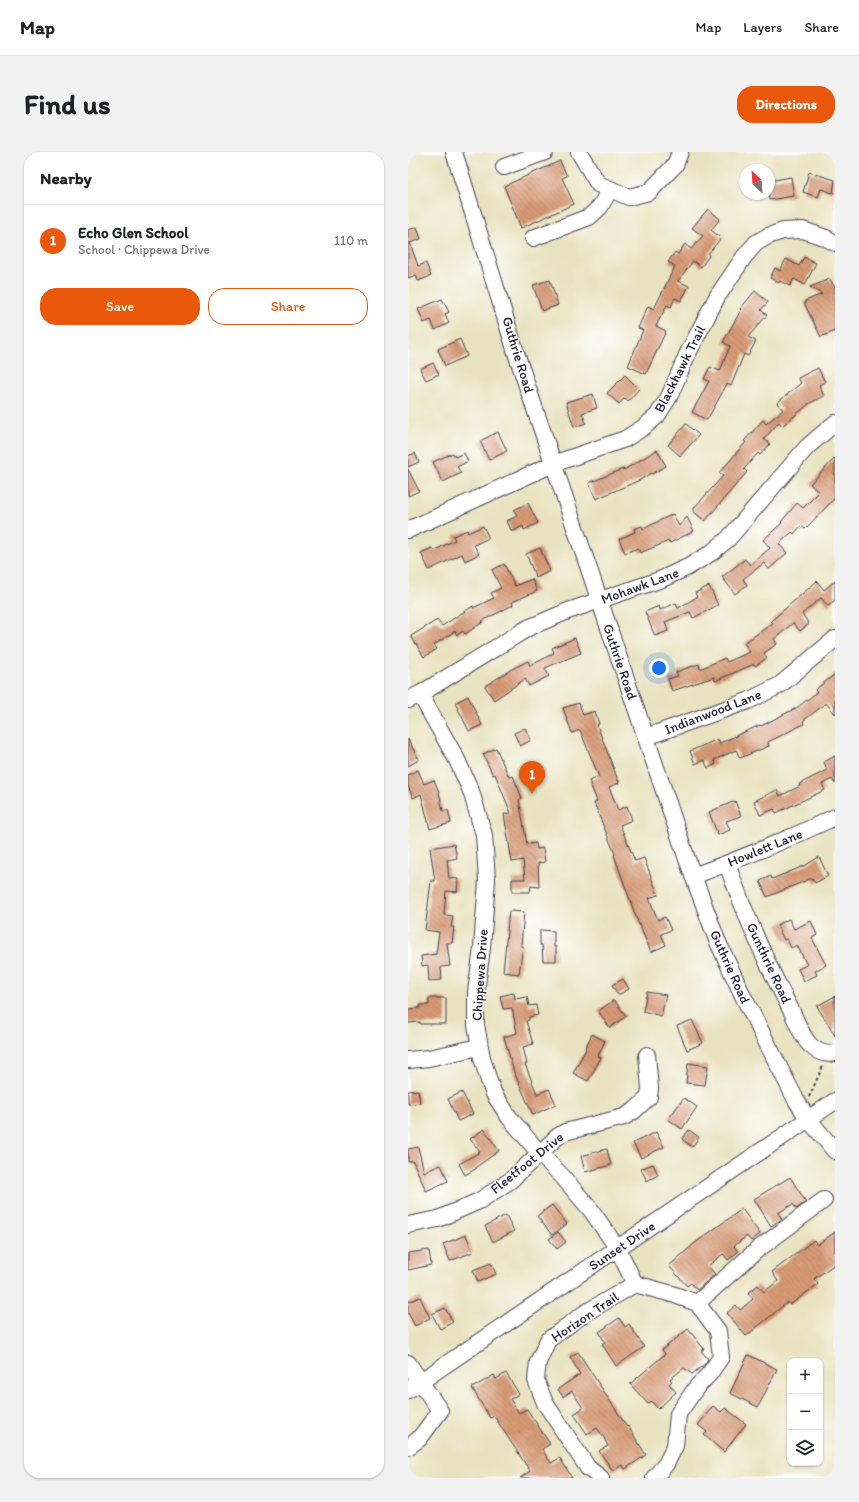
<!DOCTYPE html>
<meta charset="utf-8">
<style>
body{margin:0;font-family:Itim,sans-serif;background:#f2f2f2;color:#202124}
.controls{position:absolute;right:12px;bottom:12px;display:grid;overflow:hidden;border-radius:8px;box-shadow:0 1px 3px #0004}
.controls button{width:36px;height:36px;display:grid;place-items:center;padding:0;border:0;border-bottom:1px solid #e0e0e0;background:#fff;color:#202124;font:20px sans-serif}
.compass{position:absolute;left:331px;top:12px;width:36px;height:36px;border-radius:50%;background:#fff;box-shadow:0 1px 3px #0004;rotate:335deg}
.you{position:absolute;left:251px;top:516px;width:14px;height:14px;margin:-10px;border:3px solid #fff;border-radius:50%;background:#1a73e8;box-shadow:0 0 0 6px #1a73e833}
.badge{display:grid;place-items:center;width:26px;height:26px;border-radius:50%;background:#ea580c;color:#fff;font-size:13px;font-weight:700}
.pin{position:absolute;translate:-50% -33px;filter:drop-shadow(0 1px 2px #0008)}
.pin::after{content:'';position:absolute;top:21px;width:14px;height:12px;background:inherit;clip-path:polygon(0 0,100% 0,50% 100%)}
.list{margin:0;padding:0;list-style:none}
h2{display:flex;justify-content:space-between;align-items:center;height:52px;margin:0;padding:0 16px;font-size:17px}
h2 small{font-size:13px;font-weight:400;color:#757577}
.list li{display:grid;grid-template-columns:26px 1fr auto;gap:12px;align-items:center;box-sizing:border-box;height:72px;padding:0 16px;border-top:1px solid #e0e0e0}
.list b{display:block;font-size:15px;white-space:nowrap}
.list p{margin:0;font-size:13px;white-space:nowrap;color:#757577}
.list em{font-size:13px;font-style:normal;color:#757577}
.actions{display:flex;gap:8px;padding:12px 16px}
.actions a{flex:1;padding:9px 0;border:1px solid #ea580c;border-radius:16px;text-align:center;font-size:14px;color:#ea580c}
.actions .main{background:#ea580c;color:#fff}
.icon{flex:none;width:22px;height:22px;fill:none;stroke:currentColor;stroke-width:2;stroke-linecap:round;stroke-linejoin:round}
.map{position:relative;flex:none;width:427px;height:1326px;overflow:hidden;border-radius:16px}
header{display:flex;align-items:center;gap:24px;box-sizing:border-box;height:56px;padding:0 20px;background:#fff;border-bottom:1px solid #e0e0e0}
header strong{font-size:19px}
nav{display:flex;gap:22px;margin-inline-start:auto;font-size:14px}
.intro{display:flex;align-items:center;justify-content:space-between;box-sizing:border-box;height:96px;padding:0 24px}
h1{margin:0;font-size:28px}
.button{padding:10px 18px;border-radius:16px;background:#ea580c;color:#fff;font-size:14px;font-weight:700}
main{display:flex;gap:24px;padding:0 24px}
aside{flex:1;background:#fff;border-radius:16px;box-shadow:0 1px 3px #0004}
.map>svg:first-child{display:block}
.building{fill:url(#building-back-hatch)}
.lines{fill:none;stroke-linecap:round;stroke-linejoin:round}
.minor-casing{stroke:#403f4f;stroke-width:18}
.path{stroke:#403f4f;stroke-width:2;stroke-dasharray:3 3;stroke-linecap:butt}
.minor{stroke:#fff;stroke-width:16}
.labels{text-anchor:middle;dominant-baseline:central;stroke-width:3;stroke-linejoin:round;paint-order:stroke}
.street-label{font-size:14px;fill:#22223b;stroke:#fff}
</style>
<header>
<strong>Map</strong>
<nav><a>Map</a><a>Layers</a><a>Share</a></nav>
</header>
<div class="intro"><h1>Find us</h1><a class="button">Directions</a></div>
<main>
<aside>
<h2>Nearby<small></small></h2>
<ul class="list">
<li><span class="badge">1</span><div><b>Echo Glen School</b><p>School · Chippewa Drive</p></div><em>110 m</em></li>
</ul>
<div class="actions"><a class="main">Save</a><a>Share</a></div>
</aside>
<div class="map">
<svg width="427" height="1326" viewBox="0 0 427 1326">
<defs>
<pattern id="building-back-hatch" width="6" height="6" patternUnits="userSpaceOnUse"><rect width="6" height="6" fill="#d79a74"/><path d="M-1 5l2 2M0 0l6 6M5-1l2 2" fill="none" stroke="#ae7d60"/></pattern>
</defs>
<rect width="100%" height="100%" fill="#fff"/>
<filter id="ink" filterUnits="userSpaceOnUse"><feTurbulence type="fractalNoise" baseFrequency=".025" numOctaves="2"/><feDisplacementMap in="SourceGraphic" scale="8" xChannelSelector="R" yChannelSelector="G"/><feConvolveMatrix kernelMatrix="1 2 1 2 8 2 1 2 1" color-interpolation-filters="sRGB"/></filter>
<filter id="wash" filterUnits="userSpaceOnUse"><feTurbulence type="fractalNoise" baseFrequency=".012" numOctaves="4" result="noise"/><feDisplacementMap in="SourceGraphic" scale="16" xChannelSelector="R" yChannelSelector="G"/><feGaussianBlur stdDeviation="0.9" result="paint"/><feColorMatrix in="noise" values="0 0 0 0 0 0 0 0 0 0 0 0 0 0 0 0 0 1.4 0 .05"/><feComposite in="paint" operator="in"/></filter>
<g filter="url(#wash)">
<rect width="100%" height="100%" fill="#e9e2c0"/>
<g id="blocks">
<g class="building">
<polygon points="152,9 159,24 154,26 166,52 113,76 96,34"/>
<polygon points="401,20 427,28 425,41 413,37 410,45 395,40"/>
<polygon points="383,25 386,44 361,48 361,29"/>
<polygon points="300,57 312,67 303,78 313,86 300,102 301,104 293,115 285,109 270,129 281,134 273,149 267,146 263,155 259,153 248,174 258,179 238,222 220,214 235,178 230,176 240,154 246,157 267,114 260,110 267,100 270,102 277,92 283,97 295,84 284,76"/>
<polygon points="9,75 13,87 2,91 10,114 18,111 23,124 10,129 8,123 0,126 0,78"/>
<polygon points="396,105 408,111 397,133 386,127 382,134 372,129 371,131 362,126 367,116 372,119 378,107 391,114"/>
<polygon points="422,127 427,136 427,179 413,185 397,153 397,149 414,142 402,135"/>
<polygon points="142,128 150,153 134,159 125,133"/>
<polygon points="347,139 360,150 353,158 359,163 340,185 348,189 340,204 336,202 323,234 319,232 299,268 284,260 301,229 296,227 302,215 312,219 322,194 315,190 333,158 332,157"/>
<polygon points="34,147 41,160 37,162 41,171 27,178 23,168 16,171 10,157"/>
<polygon points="52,187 59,204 37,214 30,197"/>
<polygon points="25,211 31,222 18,228 12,217"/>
<polygon points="410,216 417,230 411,233 416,244 402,251 374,274 371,270 356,287 362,292 352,303 350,301 336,317 339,320 297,369 286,360 286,356 315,324 311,321 338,290 336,289 355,268 358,272 375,258 369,251 393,231 390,226"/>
<polygon points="217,223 231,237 220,249 217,246 211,252 199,241"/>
<polygon points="185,242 189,256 174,261 178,271 166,275 158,250"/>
<polygon points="278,272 291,283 272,304 260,293"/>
<polygon points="90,280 99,299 81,308 72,289"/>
<polygon points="249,298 258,314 244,322 243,321 232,328 188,347 181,331 215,317 216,318"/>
<polygon points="7,301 11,310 0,315 0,304"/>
<polygon points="45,301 47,305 56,301 60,309 49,315 53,321 35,330 25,310"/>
<polygon points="427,306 427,346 397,377 393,374 386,382 384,380 371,392 379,401 361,417 356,411 335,427 339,433 327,442 314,425 337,407 342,413 362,396 355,388 374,371 373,370 389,351 395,356 411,340 402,332"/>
<polygon points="0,317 11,339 0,344"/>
<polygon points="120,351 130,371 116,378 115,374 104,380 99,369 109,364 106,358"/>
<polygon points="265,362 271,374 279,365 286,379 262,391 261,389 232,401 230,396 217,401 211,387 227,380 226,377 234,374 235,377"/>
<polygon points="75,374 81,386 66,393 71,402 57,409 54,402 21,418 13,401 24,396 25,399 47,388 45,384 59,378 60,381"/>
<polygon points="132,396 142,419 128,426 118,402"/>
<polygon points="96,412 107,434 124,427 129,439 104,450 105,453 74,469 75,470 57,482 55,479 49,483 47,479 26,493 29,497 16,505 3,484 29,468 34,474 65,454 65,456 86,446 83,441 93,436 84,418"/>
<polygon points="409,429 416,438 427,429 427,448 420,454 413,446 394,462 401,472 392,479 385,471 366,487 369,492 356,501 359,506 347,514 346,512 307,529 306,525 264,539 260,527 270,524 268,520 291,512 292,517 317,506 319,510 342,500 336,491 365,471 363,469"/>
<polygon points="301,434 310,453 285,466 282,460 257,470 260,479 247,484 237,460 251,454 252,458 268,451 270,456 289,445 287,441"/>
<polygon points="167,486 173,501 137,516 141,524 121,534 117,527 86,548 77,534 104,517 120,509 122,514 146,501 144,496"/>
<polygon points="427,522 427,562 418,551 395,569 396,572 360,590 361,594 332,606 328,598 306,608 308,612 300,616 296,608 287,612 282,599 310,587 312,591 352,573 353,574 390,555 409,540 407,538"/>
<polygon points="60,544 74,573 61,579 47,551"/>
<polygon points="171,551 175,563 187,559 191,572 189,573 211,631 201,635 210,658 219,654 224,668 212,673 227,709 236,706 250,743 241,746 250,768 257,765 263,778 253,782 258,793 243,800 228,765 206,703 207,702 186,651 189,649 181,629 191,625 172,578 164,581 155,556"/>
<polygon points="117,576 123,588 112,594 106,581"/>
<polygon points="0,587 11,608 0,614"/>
<polygon points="88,596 101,625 105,624 114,646 111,648 119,692 128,691 129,697 135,696 137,710 130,711 131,735 123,734 122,740 104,740 104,727 117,727 115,708 104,710 96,662 103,661 87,622 85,623 75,602"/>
<polygon points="427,604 427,632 424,627 414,632 417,638 368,661 366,657 352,663 346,649 369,638 372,644 392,634 391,632 419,618 416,610"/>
<polygon points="10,618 16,632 26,628 31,640 35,659 40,658 43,671 22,677 13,642 5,646 0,634 0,623"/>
<polygon points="327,649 333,664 318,669 322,678 310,683 301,660"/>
<polygon points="46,692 49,706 39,708 41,726 50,727 49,740 38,739 36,763 45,764 43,775 46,775 44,791 39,791 42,814 33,815 34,828 21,829 20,813 14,814 13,804 28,802 31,780 17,778 23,729 27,729 22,696"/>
<polygon points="411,705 420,724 407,731 404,726 359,745 352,729 363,724 364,727 398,713"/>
<polygon points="101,759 116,760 113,794 115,794 111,822 95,820"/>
<polygon points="381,767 386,777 403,769 409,783 404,786 418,813 407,819 409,823 396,829 390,817 399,813 389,793 383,796 379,787 376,788 369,773"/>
<polygon points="132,778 146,779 146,795 148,795 148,809 135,809 134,793 132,793"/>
<polygon points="215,827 221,837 210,843 204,833"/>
<polygon points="239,840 258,843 253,864 235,859"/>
<polygon points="106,841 107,847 119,845 121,854 128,853 130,863 121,865 121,868 118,869 125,892 115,895 119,912 117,912 129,942 141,937 148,952 125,963 106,920 96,885 109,881 104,856 95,857 92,844"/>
<polygon points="427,844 427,884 409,854"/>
<polygon points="21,846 38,846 38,872 12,872 12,870 0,871 0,857 12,856 12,853 21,853"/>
<polygon points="206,848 218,864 202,876 190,859"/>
<polygon points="284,868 295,891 279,898 269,874"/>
<polygon points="184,882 197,889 190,904 193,906 180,929 165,921 178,897 177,896"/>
<polygon points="280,911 300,914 297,933 278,931"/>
<polygon points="10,938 12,951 0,952 0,939"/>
<polygon points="54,940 65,962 50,969 40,947"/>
<polygon points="276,946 289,955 274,977 260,967"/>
<polygon points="76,977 91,999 68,1015 69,1016 57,1023 51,1012 72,1000 62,987"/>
<polygon points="281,978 291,985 284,995 274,987"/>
<polygon points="248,980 256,995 233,1006 225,991"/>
<polygon points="10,995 16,1020 33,1013 40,1029 18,1039 5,1009 0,1010 0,997"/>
<polygon points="199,997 203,1013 177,1020 173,1004"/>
<polygon points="245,1012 250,1023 239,1029 233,1017"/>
<polygon points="382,1025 398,1050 388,1057 385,1052 370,1061 374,1067 363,1074 346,1047"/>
<polygon points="144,1053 159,1072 144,1083 129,1064"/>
<polygon points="334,1057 352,1082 343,1089 339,1084 326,1094 330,1100 320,1108 315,1102 300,1114 307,1122 289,1138 283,1131 279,1134 261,1114 287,1091"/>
<polygon points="98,1063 106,1079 85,1090 77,1074"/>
<polygon points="150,1080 158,1090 149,1097 141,1087"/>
<polygon points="427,1080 427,1112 406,1127 410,1132 382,1153 380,1150 338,1184 319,1161 328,1153 332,1158 345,1147 340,1141 350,1133 356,1140 370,1129 364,1120 406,1088 409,1093"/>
<polygon points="58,1083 65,1100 42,1109 35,1092"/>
<polygon points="21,1098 23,1113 0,1118 0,1101"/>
<polygon points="83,1111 88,1122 70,1130 65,1118"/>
<polygon points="12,1145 22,1166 7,1174 0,1161 0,1150"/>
<polygon points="37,1156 45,1170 32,1177 24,1162"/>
<polygon points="211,1166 217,1175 221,1172 236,1195 208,1214 194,1192 197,1190 191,1180"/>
<polygon points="280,1177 296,1197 293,1199 300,1207 297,1212 284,1222 276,1216 262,1227 264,1229 261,1232 268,1240 250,1257 243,1249 240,1252 222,1232 257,1202 254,1198"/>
<polygon points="170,1200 219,1275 220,1274 238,1303 217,1317 214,1313 205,1319 191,1299 200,1294 196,1286 189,1276 179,1282 166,1262 175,1256 164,1239 155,1245 150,1237 172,1222 162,1205"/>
<polygon points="340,1203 369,1217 350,1255 322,1241"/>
<polygon points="98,1221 111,1242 102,1247 111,1261 119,1257 142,1292 134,1297 143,1311 152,1306 164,1326 112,1326 122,1319 86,1264 82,1266 64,1236 86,1223 88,1227"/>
<polygon points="305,1254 313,1260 317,1256 338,1272 316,1300 296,1283 299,1280 290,1273"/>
</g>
</g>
</g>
<g filter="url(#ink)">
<use href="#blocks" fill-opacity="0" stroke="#403f4f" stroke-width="1"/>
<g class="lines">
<defs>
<g id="minor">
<polyline points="46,0 110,207 280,710 309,788 335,844 388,948 401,968 427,999"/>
<polyline points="171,0 190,32 221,45 241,40 267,13 272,0"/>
<polyline points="96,15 137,0"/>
<polyline points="125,86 181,65 192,55 202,37"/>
<polyline points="0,378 145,312 217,287 236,275 249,264 261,245 280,201 309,145 336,105 348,91 360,84 375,79 395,78 418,86 427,91"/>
<polyline points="12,542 49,608 63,639 76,683 79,728 74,796 68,840 68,873 74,906 81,929 86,942 101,965 132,1002 154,1024 183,1058 210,1097 227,1132 264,1142 289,1151 310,1179 313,1205 302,1221 288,1236 270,1262 267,1294 258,1312 246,1326"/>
<polyline points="0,548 12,542 120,476 160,459 254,427 280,415 303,401 320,387 399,295 427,271"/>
<polyline points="238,585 340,549 372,533 427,487"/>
<path d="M319,712C337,762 358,811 383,858C388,868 394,885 402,893C409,900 418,903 427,901"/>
<path d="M285,724C333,707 381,687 427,665"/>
<polyline points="0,908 21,906 71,895"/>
<polyline points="0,1073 30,1067 71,1049 103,1028 149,985 157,980 216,965 226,959 241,945 242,936 239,903"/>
<polyline points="289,1151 349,1098 416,1048"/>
<polyline points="0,1211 32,1259 11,1287 0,1295"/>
<polyline points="0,1238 427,949"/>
<polyline points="193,1326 180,1316 137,1251 128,1228 130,1210 140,1188 177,1161 227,1132"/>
</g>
</defs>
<use href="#minor" class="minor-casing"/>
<polyline class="path" points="401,945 415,914"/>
<use href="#minor" class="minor"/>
</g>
</g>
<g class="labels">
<g class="street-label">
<text transform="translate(110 203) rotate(73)">Guthrie Road</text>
<text transform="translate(272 217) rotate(-63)">Blackhawk Trail</text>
<text transform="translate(232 434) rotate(-20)">Mohawk Lane</text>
<text transform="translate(212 510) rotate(71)">Guthrie Road</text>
<text transform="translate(305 560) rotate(-21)">Indianwood Lane</text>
<text transform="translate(357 696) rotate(-22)">Howlett Lane</text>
<text transform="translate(361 811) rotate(65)">Gunthrie Road</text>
<text transform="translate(322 815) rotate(66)">Guthrie Road</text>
<text transform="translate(72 823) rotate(-86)">Chippewa Drive</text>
<text transform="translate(119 1011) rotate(-39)">Fleetfoot Drive</text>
<text transform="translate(214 1094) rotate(-34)">Sunset Drive</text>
<text transform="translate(177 1165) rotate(-34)">Horizon Trail</text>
</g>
</g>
</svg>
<div class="controls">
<button>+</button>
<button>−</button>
<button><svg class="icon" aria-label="layers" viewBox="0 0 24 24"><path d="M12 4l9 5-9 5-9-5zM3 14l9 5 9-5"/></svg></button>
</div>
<svg class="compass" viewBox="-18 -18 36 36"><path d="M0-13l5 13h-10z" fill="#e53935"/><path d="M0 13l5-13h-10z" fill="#757577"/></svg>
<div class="you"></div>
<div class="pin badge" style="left:124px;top:642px">1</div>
</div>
</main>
